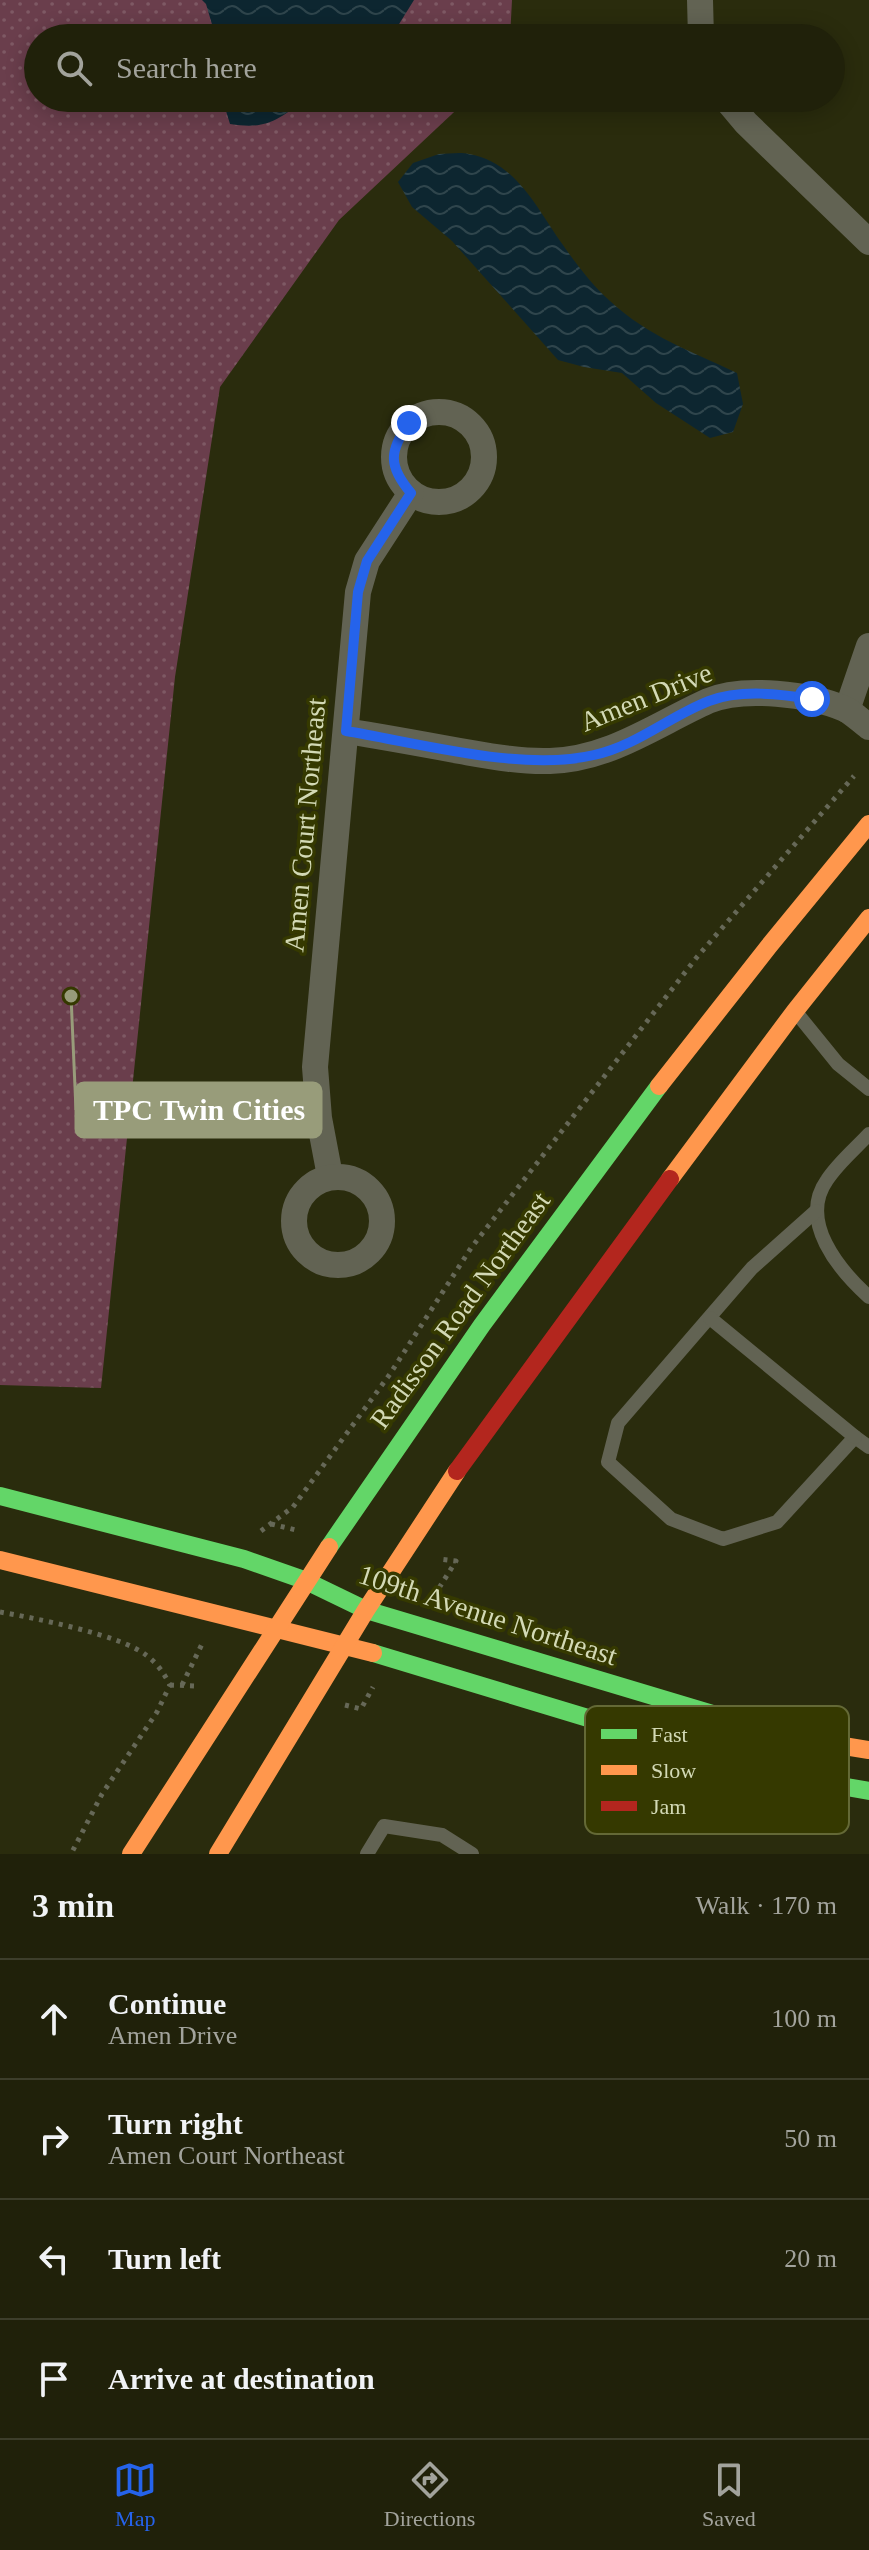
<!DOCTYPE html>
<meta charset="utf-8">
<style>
body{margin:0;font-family:"Times New Roman",serif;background:#2d2e18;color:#f1f3f6}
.stop{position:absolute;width:24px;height:24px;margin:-18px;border:6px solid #2563eb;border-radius:50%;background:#fff}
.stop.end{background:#2563eb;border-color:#fff;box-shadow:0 2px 8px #0008}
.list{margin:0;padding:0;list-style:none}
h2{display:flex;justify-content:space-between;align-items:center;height:104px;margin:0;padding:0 32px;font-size:34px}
h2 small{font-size:26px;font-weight:400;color:#a2a39c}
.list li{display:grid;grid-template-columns:52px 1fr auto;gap:24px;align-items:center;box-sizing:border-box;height:120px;padding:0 32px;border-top:2px solid #3d3e2b}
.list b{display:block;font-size:30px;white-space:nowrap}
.list p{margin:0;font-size:26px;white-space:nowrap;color:#a2a39c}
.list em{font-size:26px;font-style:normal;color:#a2a39c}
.icon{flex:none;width:44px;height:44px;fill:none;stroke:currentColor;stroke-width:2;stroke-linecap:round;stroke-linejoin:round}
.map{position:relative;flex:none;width:869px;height:1854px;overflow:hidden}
.search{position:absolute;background:#20210a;box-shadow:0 4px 20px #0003;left:24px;right:24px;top:24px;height:88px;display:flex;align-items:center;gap:20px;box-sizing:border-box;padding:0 28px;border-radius:44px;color:#a2a39c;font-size:30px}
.sheet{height:584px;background:#20210a}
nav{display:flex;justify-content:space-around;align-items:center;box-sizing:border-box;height:112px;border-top:2px solid #3d3e2b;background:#20210a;font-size:22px;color:#a2a39c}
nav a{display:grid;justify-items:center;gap:4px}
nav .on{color:#2563eb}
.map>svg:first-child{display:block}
.grass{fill:url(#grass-dots)}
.water{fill:url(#water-waves)}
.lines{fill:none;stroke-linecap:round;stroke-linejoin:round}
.path{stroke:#666857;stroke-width:5;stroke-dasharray:4 6;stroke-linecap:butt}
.lane{stroke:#626353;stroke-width:14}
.street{stroke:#626353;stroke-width:26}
.fast{stroke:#63d668;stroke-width:18}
.slow{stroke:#ff974d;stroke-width:18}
.jam{stroke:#b3261e;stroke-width:18}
.route{stroke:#2563eb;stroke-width:10}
.labels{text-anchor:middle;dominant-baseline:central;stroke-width:7;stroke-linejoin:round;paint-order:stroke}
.street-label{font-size:28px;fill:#d3d9b5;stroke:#353900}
.key{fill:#353900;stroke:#646936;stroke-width:2}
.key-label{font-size:22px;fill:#d3d9b5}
.leader{fill:none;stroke:#989c7a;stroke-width:3}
.callout-dot{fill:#989c7a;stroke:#353900;stroke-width:3}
.callout{fill:#989c7a;stroke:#989c7a;stroke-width:3}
.callout-label{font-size:30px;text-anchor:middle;font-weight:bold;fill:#fff}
</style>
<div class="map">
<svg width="869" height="1854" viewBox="0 0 869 1854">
<defs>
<pattern id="grass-dots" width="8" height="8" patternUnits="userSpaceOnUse" patternTransform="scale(2)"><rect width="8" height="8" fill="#6a3e4c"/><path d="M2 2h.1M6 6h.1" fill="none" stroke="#7e5964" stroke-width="1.8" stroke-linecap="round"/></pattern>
<pattern id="water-waves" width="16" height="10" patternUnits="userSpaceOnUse" patternTransform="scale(2)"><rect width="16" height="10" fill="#0d2630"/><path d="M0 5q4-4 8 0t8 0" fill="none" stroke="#2f454c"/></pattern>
</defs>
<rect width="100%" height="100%" fill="#2a2c0d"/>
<polygon class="grass" points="0,0 512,0 510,38 38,38 38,98 469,98 339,220 220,387 175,677 101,1388 0,1385"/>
<g class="water">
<polygon points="202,0 414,0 396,29 382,38 216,38 206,4"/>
<path d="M222,98H307C278,120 267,130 230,124Z"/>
<path d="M439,154C448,154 460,152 469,154C517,162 538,211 563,245C576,264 593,286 610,301C649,337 691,351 737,373L743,404L733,432L710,438L656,403L622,373L584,367L558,360L452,241L412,207L398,182L413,163Z"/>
</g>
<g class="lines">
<g class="path">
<polyline points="271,1524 300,1531"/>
<polyline points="261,1531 293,1507 390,1374 471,1248 697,957 854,776"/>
<polyline points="434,1596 456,1561 439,1559"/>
<path d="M0,1612C34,1618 121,1635 146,1655C157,1663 164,1673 170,1685L157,1712L102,1794L71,1854"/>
<polyline points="170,1685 197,1686"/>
<polyline points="182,1685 203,1642"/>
<polyline points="345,1705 361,1709 373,1687"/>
</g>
<g class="lane">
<polyline points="795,1011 838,1064 869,1089"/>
<path d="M869,1134C855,1149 838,1163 827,1180C798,1221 839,1270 869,1297"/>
<polyline points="816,1211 752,1268 618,1423 608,1462 671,1519 723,1539 777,1522 855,1437 869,1447"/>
<polyline points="710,1318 855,1437"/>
<polyline points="367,1854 384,1826 442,1835 472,1854"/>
</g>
<g class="street">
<polyline points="700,0 701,38"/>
<polyline points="725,98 746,123 869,242"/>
<circle cx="439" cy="457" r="45"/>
<polyline points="847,710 869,646"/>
<path d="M346,731C384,737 422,744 460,751C489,756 520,762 550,761C610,759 655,725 708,701C743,686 810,694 845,709C853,713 861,721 869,727"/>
<polyline points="330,1176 319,1118 315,1067 358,592 367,561 411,493"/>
<circle cx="338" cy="1221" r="44"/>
</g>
<g class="fast">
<polyline points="0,1496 244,1559 304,1580 366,1610 766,1730"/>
<polyline points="329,1547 482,1325 659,1086"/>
<polyline points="373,1653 773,1774 869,1791"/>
</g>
<g class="slow">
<polyline points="659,1086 769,946 869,824"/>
<polyline points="670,1179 795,1011 869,918"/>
<polyline points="0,1560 373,1653"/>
<polyline points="766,1730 789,1737 869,1750"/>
<polyline points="131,1854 329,1547"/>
<polyline points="218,1854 366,1610 457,1471"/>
</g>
<polyline class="jam" points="457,1471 670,1179"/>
</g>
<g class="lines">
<path class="route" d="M409,423C389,451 388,466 411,493L367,561L358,592L346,731C419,743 522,772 594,755C636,746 670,716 709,701C740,689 781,694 812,699"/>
</g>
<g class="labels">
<g class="street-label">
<text transform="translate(646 697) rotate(-22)">Amen Drive</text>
<text transform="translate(305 825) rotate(-85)">Amen Court Northeast</text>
<text transform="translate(460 1310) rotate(-54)">Radisson Road Northeast</text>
<text transform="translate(488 1615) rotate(18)">109th Avenue Northeast</text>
</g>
</g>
<rect x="585" y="1706" width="264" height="128" rx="12" class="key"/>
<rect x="601" y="1729" width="36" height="10" fill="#63d668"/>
<rect x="601" y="1765" width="36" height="10" fill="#ff974d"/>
<rect x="601" y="1801" width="36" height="10" fill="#b3261e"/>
<g class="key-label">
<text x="651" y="1742">Fast</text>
<text x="651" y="1778">Slow</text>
<text x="651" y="1814">Jam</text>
</g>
<path class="leader" d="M71 996L76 1110"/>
<circle class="callout-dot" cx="71" cy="996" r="8"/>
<rect class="callout" x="76" y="1083" width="245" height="54" rx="8"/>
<g class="callout-label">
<text x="199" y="1120">TPC Twin Cities</text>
</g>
</svg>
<div class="stop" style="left:812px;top:699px"></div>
<div class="stop end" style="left:409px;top:423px"></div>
<div class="search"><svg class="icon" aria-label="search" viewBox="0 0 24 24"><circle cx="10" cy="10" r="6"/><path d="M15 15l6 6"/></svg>Search here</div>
</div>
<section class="sheet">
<h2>3 min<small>Walk · 170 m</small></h2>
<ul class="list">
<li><svg class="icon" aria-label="ahead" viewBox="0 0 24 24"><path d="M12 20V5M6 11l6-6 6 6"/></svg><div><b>Continue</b><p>Amen Drive</p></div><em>100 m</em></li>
<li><svg class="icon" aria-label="right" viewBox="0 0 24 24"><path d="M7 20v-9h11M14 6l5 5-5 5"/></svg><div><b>Turn right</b><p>Amen Court Northeast</p></div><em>50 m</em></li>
<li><svg class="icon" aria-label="left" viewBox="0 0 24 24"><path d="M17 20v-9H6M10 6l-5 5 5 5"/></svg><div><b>Turn left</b></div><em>20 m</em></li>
<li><svg class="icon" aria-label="arrive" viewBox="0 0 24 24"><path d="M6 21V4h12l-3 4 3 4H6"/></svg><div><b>Arrive at destination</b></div></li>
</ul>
</section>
<nav>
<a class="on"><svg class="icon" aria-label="map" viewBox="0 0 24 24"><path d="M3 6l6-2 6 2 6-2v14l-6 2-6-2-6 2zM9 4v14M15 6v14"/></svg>Map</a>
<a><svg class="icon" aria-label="directions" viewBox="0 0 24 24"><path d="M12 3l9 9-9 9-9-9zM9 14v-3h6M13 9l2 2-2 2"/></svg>Directions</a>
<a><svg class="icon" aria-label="saved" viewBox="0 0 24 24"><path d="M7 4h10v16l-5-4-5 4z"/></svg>Saved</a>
</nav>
